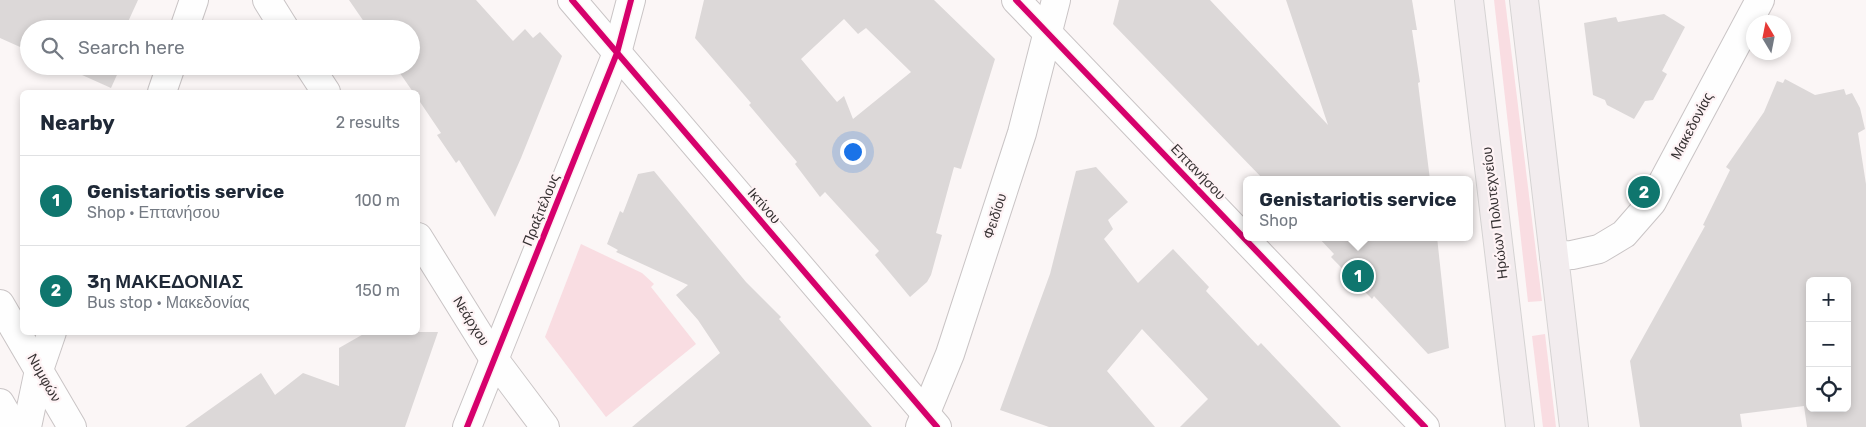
<!DOCTYPE html>
<meta charset="utf-8">
<style>
body{margin:0;font-family:Rubik,sans-serif;background:#f6f6f7;color:#1f2937}
.controls{position:absolute;right:15px;bottom:15px;display:grid;overflow:hidden;border-radius:8px;box-shadow:0 2px 8px #0003}
.controls button{width:45px;height:45px;display:grid;place-items:center;padding:0;border:0;border-bottom:1px solid #e0e1e3;background:#fff;color:#1f2937;font:25px sans-serif}
.compass{position:absolute;left:1746px;top:15px;width:45px;height:45px;border-radius:50%;background:#fff;box-shadow:0 2px 8px #0003;rotate:350deg}
.you{position:absolute;left:852px;top:151px;width:18px;height:18px;margin:-12px;border:4px solid #fff;border-radius:50%;background:#1a73e8;box-shadow:0 0 0 8px #1a73e833}
.badge{display:grid;place-items:center;width:32px;height:32px;border-radius:50%;background:#0f766e;color:#fff;font-size:16px;font-weight:700}
.pin{position:absolute;translate:-50% -50%;border:2px solid #fff;box-shadow:0 1px 5px #0006}
.popup{position:absolute;left:1243px;top:176px;width:230px;height:65px;box-sizing:border-box;display:grid;place-content:center;border-radius:8px;background:#fff;filter:drop-shadow(0 1px 4px #0005);font-size:16px;white-space:nowrap;color:#747a83}
.popup b{font-size:19px;color:#1f2937}
.popup::after{content:'';position:absolute;left:50%;top:100%;margin-left:-10px;border:10px solid transparent;border-top-color:#fff}
.list{margin:0;padding:0;list-style:none}
h2{display:flex;justify-content:space-between;align-items:center;height:65px;margin:0;padding:0 20px;font-size:21px}
h2 small{font-size:16px;font-weight:400;color:#747a83}
.list li{display:grid;grid-template-columns:32px 1fr auto;gap:15px;align-items:center;box-sizing:border-box;height:90px;padding:0 20px;border-top:1px solid #e0e1e3}
.list b{display:block;font-size:19px;white-space:nowrap}
.list p{margin:0;font-size:16px;white-space:nowrap;color:#747a83}
.list em{font-size:16px;font-style:normal;color:#747a83}
.icon{flex:none;width:28px;height:28px;fill:none;stroke:currentColor;stroke-width:2;stroke-linecap:round;stroke-linejoin:round}
.map{position:relative;flex:none;width:1866px;height:427px;overflow:hidden}
.search{position:absolute;background:#fff;box-shadow:0 2px 8px #0003;left:20px;top:20px;width:400px;height:55px;display:flex;align-items:center;gap:12px;box-sizing:border-box;padding:0 18px;border-radius:28px;color:#747a83;font-size:19px}
.panel{position:absolute;background:#fff;box-shadow:0 2px 8px #0003;left:20px;top:90px;width:400px;height:245px;border-radius:8px}
.map>svg:first-child{display:block}
.green{fill:#f9dde2}
.building{fill:#dcd8d8;fill-rule:evenodd}
.lines{fill:none;stroke-linecap:round;stroke-linejoin:round}
.minor-casing{stroke:#c9c4c5;stroke-width:30}
.major-casing{stroke:#d5d3d3;stroke-width:30}
.minor{stroke:#fefefe;stroke-width:28}
.major{stroke:#f2ecee;stroke-width:28}
.cycleway-casing{stroke:#fef3f5;stroke-width:9}
.cycleway{stroke:#d6006c;stroke-width:6}
.labels{text-anchor:middle;dominant-baseline:central;stroke-width:4.5;stroke-linejoin:round;paint-order:stroke}
.street-label{font-size:14px;fill:#363132;stroke:#fef3f5}
</style>
<div class="map">
<svg width="1866" height="427" viewBox="0 0 1866 427">
<rect width="100%" height="100%" fill="#fbf6f6"/>
<g class="green">
<polygon points="1494,0 1505,0 1542,301 1528,302"/>
<polygon points="581,244 642,273 654,284 651,287 696,344 606,417 545,337"/>
<polygon points="1545,334 1556,427 1543,427 1532,336"/>
</g>
<g class="building">
<polygon points="0,0 138,0 127,24 137,28 29,29 29,51 0,38"/>
<polygon points="349,0 476,0 513,41 525,29 533,38 540,32 562,56 521,158 495,217 459,160 456,163 437,135 441,133 418,99 418,92 413,92 395,66 411,66 411,29 369,29"/>
<path d="M704,0H934L995,59L961,169L954,167L936,233L942,235L931,275L927,282L910,297L875,255L879,251L825,192L820,197L795,164L797,162L749,105L751,103L695,38ZM844,19L858,34L866,28L911,72L853,119L844,96L837,102L801,59Z"/>
<polygon points="1119,0 1210,0 1328,125 1286,0 1412,0 1417,30 1412,30 1420,82 1418,83 1430,180 1264,180 1113,24"/>
<polygon points="1664,14 1685,27 1662,71 1667,74 1653,100 1645,101 1634,119 1607,105 1605,100 1593,95 1584,23 1616,17 1618,22"/>
<polygon points="62,66 121,66 111,88"/>
<path d="M1785,79L1815,95L1844,89L1846,95L1852,93L1860,108L1865,129L1858,133L1866,184V427H1807L1804,406L1740,414L1742,427H1640L1630,361L1705,226L1703,225L1730,170L1726,167L1764,112L1777,81L1783,83ZM1810,281H1847V408H1810Z"/>
<polygon points="1096,167 1128,202 1108,220 1113,229 1104,239 1138,283 1173,249 1209,287 1206,291 1258,346 1261,343 1341,427 1180,427 1208,399 1142,329 1107,371 1155,427 1049,427 1000,410 1050,274 1076,171"/>
<polygon points="654,171 746,282 781,317 779,319 872,427 632,427 720,353 698,320 676,295 688,285 616,252 618,250 607,244 620,211 623,213 638,174"/>
<polygon points="1318,237 1437,237 1449,348 1428,354 1374,296 1372,299 1331,257 1334,254"/>
<polygon points="367,332 438,332 405,427 185,427 261,373 275,395 303,373 339,386 339,348"/>
</g>
<g class="lines">
<defs>
<g id="minor">
<polyline points="267,0 285,29"/>
<polyline points="572,0 937,427"/>
<polyline points="1016,0 1425,427"/>
<polyline points="184,29 194,0"/>
<polyline points="309,66 326,92"/>
<polyline points="162,92 171,66"/>
<polyline points="418,237 494,359 545,427"/>
<polyline points="1554,256 1572,255 1599,249 1624,234 1652,202 1760,0"/>
<polyline points="0,304 72,427"/>
<polyline points="0,403 14,427"/>
<polyline points="27,427 39,370 52,332"/>
<polyline points="467,427 617,53 631,0"/>
<polyline points="920,427 950,354 1022,133 1056,0"/>
</g>
<g id="major">
<polyline points="1469,0 1520,427"/>
<polyline points="1524,0 1574,427"/>
</g>
</defs>
<use href="#minor" class="minor-casing"/>
<use href="#major" class="major-casing"/>
<use href="#minor" class="minor"/>
<use href="#major" class="major"/>
<defs>
<g id="cycleway">
<polyline points="572,0 937,427"/>
<polyline points="1016,0 1425,427"/>
<polyline points="467,427 617,53 631,0"/>
</g>
</defs>
<use href="#cycleway" class="cycleway-casing"/>
<use href="#cycleway" class="cycleway"/>
</g>
<g class="labels">
<g class="street-label">
<text transform="translate(1692 126) rotate(-62)">Μακεδονίας</text>
<text transform="translate(1198 172) rotate(46)">Επτανήσου</text>
<text transform="translate(764 206) rotate(49)">Ικτίνου</text>
<text transform="translate(541 210) rotate(-68)">Πραξιτέλους</text>
<text transform="translate(1495 213) rotate(-97)">Ηρώων Πολυτεχνείου</text>
<text transform="translate(995 216) rotate(-72)">Φειδίου</text>
<text transform="translate(471 321) rotate(58)">Νεάρχου</text>
<text transform="translate(44 378) rotate(60)">Νυμφών</text>
</g>
</g>
</svg>
<div class="controls">
<button>+</button>
<button>−</button>
<button><svg class="icon" aria-label="locate" viewBox="0 0 24 24"><circle cx="12" cy="12" r="6"/><path d="M12 2v4M12 18v4M2 12h4M18 12h4"/></svg></button>
</div>
<svg class="compass" viewBox="-18 -18 36 36"><path d="M0-13l5 13h-10z" fill="#e53935"/><path d="M0 13l5-13h-10z" fill="#747a83"/></svg>
<div class="you"></div>
<div class="pin badge" style="left:1358px;top:276px">1</div>
<div class="popup"><b>Genistariotis service</b>Shop</div>
<div class="pin badge" style="left:1644px;top:192px">2</div>
<div class="search"><svg class="icon" aria-label="search" viewBox="0 0 24 24"><circle cx="10" cy="10" r="6"/><path d="M15 15l6 6"/></svg>Search here</div>
<section class="panel">
<h2>Nearby<small>2 results</small></h2>
<ul class="list">
<li><span class="badge">1</span><div><b>Genistariotis service</b><p>Shop · Επτανήσου</p></div><em>100 m</em></li>
<li><span class="badge">2</span><div><b>3η ΜΑΚΕΔΟΝΙΑΣ</b><p>Bus stop · Μακεδονίας</p></div><em>150 m</em></li>
</ul>
</section>
</div>
